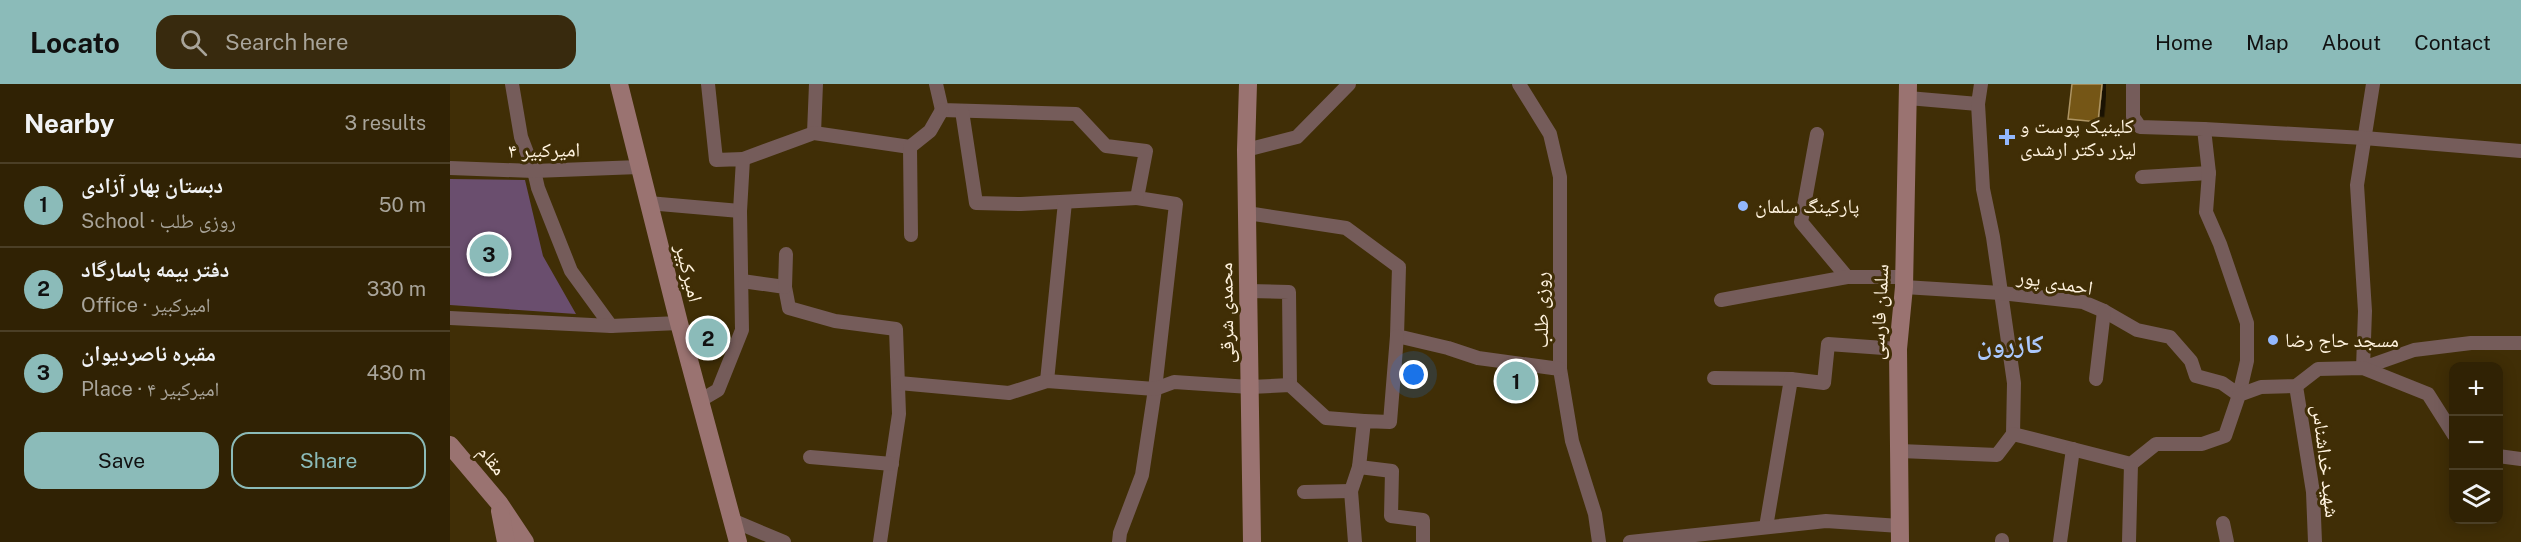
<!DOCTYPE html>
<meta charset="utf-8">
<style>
body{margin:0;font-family:"Public Sans","Noto Naskh Arabic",sans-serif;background:#382a0e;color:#f1f3f6}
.controls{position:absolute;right:18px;bottom:18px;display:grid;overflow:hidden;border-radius:12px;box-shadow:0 3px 15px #0003}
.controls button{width:54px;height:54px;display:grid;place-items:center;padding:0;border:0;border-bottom:2px solid #4b3f26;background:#302204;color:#f1f3f6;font:30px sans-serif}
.you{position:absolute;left:964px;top:291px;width:21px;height:21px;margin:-15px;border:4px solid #fff;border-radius:50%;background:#1a73e8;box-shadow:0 0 0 9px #1a73e833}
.badge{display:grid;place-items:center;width:39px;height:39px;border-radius:50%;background:#8bbbb9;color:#111;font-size:20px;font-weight:700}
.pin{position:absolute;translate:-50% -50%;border:3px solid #fff;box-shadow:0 2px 6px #0006}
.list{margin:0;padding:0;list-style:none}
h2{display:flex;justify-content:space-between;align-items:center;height:78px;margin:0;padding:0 24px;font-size:26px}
h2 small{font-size:20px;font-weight:400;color:#a8a49a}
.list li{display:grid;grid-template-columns:39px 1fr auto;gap:18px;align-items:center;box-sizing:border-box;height:84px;padding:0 24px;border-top:2px solid #4b3f26}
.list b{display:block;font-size:22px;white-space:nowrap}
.list p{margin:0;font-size:20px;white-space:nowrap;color:#a8a49a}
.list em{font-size:20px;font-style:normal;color:#a8a49a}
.actions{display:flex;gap:12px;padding:18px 24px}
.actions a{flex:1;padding:14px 0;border:2px solid #8bbbb9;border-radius:18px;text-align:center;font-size:21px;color:#8bbbb9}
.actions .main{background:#8bbbb9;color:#111}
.icon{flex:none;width:33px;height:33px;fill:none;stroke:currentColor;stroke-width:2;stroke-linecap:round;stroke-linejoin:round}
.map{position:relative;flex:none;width:2071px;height:458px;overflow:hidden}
header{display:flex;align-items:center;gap:36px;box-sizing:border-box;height:84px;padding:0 30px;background:#8bbbb9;color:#111}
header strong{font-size:28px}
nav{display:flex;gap:33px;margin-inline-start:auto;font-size:21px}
.search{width:420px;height:54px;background:#382a0e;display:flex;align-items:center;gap:15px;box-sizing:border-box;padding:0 21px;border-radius:18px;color:#a8a49a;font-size:22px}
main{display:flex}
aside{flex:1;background:#302204}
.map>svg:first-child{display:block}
.green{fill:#6a4e6e}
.building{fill:#745716;stroke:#ae9463;stroke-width:1.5;filter:url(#shadow)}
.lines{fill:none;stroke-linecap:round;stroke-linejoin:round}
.street{stroke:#755c5a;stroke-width:14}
.secondary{stroke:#9a7371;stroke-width:18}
.poi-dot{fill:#92b7fd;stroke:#402e06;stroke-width:2}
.labels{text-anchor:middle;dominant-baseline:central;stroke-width:6;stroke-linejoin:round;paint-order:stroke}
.poi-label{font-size:20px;fill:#fff3df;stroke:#402e06;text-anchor:start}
.street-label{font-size:20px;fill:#fff3df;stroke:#402e06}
.district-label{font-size:26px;font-weight:bold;fill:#abc8fc;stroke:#402e06}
</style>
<header>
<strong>Locato</strong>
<div class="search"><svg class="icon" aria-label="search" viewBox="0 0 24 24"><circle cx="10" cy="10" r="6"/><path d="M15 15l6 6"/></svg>Search here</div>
<nav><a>Home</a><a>Map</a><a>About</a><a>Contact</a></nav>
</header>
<main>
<aside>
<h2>Nearby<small>3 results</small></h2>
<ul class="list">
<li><span class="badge">1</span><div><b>دبستان بهار آزادی</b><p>School · روزی طلب</p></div><em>50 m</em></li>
<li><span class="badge">2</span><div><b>دفتر بیمه پاسارگاد</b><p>Office · امیرکبیر</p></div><em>330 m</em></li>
<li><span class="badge">3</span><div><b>مقبره ناصردیوان</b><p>Place · امیرکبیر ۴</p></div><em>430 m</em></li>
</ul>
<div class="actions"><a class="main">Save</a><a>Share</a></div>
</aside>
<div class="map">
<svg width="2071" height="458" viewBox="0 0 2071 458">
<defs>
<filter id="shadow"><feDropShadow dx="5.5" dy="-5.5" stdDeviation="0" flood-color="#0009"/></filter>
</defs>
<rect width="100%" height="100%" fill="#402e06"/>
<polygon class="green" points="0,95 75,96 93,172 126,230 0,221"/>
<polygon class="building" points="1622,0 1652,0 1648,38 1618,35"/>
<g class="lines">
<g class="street">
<polyline points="62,0 71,53 84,87 88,104 121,187 161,242"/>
<polyline points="486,0 492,26 626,30 656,62 696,67 687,114 726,120 705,305 692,391 670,449 669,458"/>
<polyline points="1069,0 1100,50 1110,93 1110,285 1122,357 1145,430 1149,458"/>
<polyline points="1923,0 1907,101 1915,227 1913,284 1964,266 2021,259 2071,259"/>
<polyline points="1458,14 1528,20 1531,0"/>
<polyline points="1528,20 1533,105 1543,153 1564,299 1563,350"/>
<polyline points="512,27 526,119 571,120 687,114"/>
<polyline points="1754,45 1914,54 2071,67"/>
<polyline points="364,49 366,0"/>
<polyline points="1367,50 1351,138 1397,193"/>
<polyline points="796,66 847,53 899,0"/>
<polyline points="293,75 364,49 460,63"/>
<polyline points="0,84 84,87 189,83"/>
<polyline points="1692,93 1759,89"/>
<polyline points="198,119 290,127"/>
<polyline points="797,129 896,144 949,183 947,252 998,264 1028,274 1110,285"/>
<polyline points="461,151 460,63 480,47 492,26"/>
<polyline points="292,197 335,203 339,224 385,237 446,245 449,330 430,458"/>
<polyline points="335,203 336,170"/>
<polyline points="1454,203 1551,209 1633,218 1654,227 1687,246 1720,253 1741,277 1746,292 1772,299 1789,311 1797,277 1797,239 1770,160 1756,128 1759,89 1754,45 1690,43 1683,33 1683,0"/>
<polyline points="798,207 839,208 840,301"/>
<polyline points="1271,216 1397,193 1454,193"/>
<polyline points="0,234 161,242 229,239"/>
<polyline points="1264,294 1341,295"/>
<polyline points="1646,295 1654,227"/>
<polyline points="597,297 615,118"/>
<polyline points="449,299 559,309 597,297 705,305 724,298 800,303 840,301 876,334 914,337"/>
<polyline points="1846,302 1863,408 1865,458"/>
<polyline points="251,316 268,306 292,246 290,127 293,75 266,76 258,0"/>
<polyline points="1450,367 1547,371 1563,350 1681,380 1706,360 1752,360 1775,352 1789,311 1811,303 1846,302 1868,285 1913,284 1978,310 2004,351"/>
<polyline points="2048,372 2071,375"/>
<polyline points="360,373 442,380"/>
<polyline points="909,383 942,387 941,432 973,436 973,458"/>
<polyline points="854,408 901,407"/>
<polyline points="284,437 334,458"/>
<polyline points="1773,439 1777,458"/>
<polyline points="1316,443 1341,295 1374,299 1378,260 1448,265"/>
<polyline points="905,458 901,407 909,383 914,337 940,338 947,252"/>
<polyline points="1180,458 1376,437 1450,442"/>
<polyline points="1552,458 1552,456"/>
<polyline points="1610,458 1623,365"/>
<polyline points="1679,458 1681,380"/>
</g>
<g class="secondary">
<polyline points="169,0 229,239 288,458"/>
<polyline points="798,0 796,66 802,458"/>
<polyline points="0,361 49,419 75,458"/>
<polyline points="50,427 56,458"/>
<polyline points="1450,458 1448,265 1454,203 1458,0"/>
</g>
</g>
<g class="poi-dot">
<path d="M1554 44h6v6h6v6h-6v6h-6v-6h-6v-6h6z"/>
<circle cx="1293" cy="122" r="6"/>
<circle cx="1823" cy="256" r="6"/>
</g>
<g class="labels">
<g class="poi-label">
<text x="1570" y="42">کلینیک پوست و<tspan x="1570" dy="23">لیزر دکتر ارشدی</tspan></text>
<text x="1305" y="122">پارکینگ سلمان</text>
<text x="1835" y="256">مسجد حاج رضا</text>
</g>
<g class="street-label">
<text transform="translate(94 66) rotate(-1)">امیرکبیر ۴</text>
<text transform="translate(239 189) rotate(76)">امیرکبیر</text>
<text transform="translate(1605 198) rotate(9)">احمدی پور</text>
<text transform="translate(1091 226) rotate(-90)">روزی طلب</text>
<text transform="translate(1429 228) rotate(-87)">سلمان فارسی</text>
<text transform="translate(776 229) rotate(-91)">محمدی شرقی</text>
<text transform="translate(42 376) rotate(50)">مقام</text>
<text transform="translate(1876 377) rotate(83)">شهید خداشناس</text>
</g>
<g class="district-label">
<text x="1560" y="259">کازرون</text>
</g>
</g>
</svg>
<div class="controls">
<button>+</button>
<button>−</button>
<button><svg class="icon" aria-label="layers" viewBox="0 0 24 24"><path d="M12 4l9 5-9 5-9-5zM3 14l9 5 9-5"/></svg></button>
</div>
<div class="you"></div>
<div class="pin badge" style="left:1066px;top:297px">1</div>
<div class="pin badge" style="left:258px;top:254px">2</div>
<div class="pin badge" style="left:39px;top:170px">3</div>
</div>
</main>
